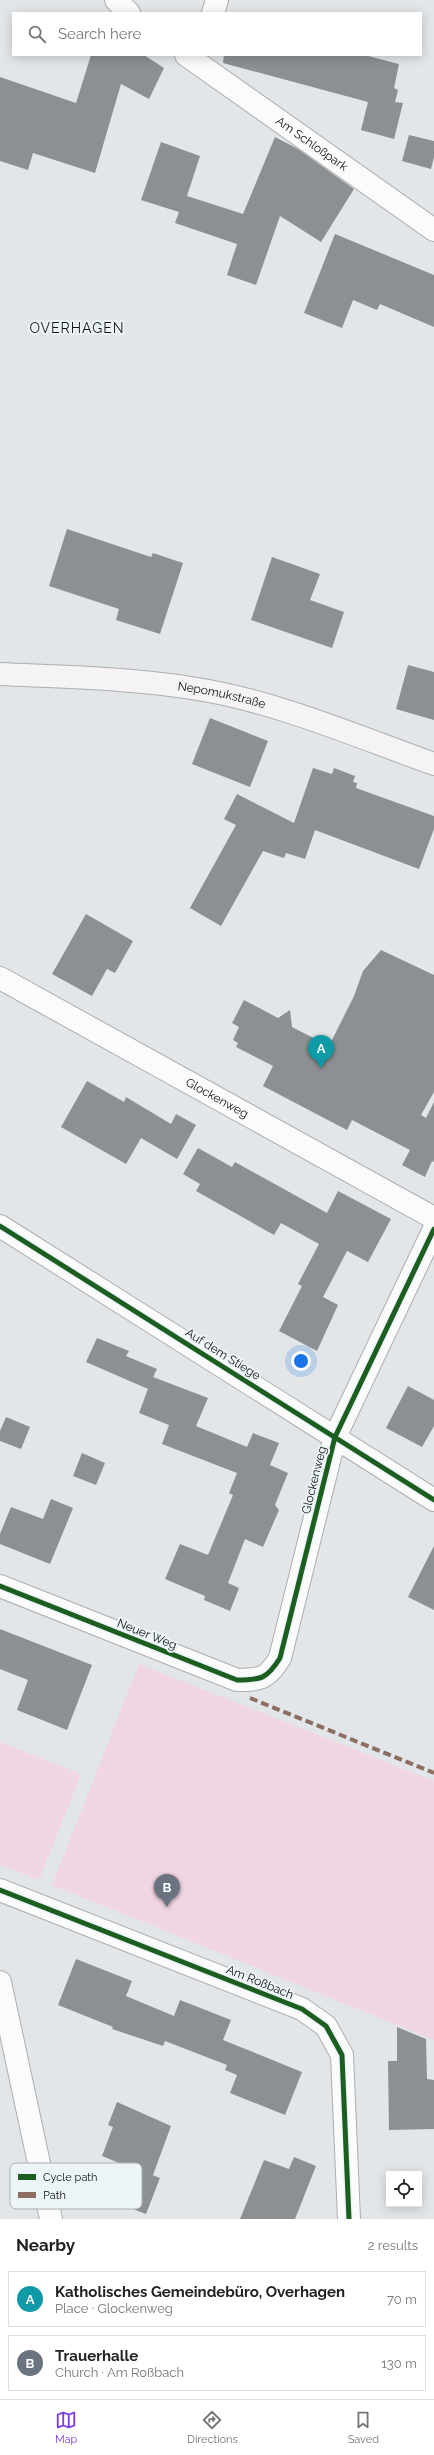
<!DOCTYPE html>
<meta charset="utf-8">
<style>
body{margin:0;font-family:Raleway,sans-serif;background:#f6f6f6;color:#222}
.controls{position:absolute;right:12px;bottom:12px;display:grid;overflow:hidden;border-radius:0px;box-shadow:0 2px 10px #0003}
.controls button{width:36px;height:36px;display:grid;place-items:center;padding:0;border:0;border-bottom:1px solid #e0e0e0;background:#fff;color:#222;font:20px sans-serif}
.you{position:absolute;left:301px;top:1361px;width:14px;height:14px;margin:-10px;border:3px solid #fff;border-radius:50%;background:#1a73e8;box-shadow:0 0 0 6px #1a73e833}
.badge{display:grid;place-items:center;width:26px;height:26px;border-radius:50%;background:#7c3aed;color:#fff;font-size:13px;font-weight:700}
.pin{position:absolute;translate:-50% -33px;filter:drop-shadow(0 1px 2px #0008)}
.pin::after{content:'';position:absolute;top:21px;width:14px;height:12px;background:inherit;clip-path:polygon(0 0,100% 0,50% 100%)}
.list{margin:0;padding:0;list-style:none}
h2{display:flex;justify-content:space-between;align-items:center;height:52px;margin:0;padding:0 16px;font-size:17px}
h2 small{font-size:13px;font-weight:400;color:#767676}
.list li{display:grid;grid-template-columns:26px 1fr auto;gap:12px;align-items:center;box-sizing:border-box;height:56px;margin:0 8px 8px;padding:0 8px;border:1px solid #e0e0e0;border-radius:0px}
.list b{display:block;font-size:15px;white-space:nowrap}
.list p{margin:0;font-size:13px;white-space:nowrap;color:#767676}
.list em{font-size:13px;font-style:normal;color:#767676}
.icon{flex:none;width:22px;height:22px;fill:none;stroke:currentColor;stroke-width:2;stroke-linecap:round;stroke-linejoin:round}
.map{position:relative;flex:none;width:434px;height:2219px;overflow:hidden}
.search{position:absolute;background:#fff;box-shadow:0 2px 10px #0003;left:12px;right:12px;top:12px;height:44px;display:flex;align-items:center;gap:10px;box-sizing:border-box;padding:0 14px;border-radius:0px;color:#767676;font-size:15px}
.sheet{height:180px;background:#fff}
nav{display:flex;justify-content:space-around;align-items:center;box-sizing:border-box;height:56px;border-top:1px solid #e0e0e0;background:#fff;font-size:11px;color:#767676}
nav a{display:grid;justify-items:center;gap:2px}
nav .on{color:#7c3aed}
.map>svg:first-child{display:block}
.green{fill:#f0d5e2}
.building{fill:#8d9092}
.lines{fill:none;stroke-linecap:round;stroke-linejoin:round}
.street-casing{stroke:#acaeb0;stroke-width:24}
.secondary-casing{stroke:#acaeb0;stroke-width:24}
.street{stroke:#fbfbfc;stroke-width:22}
.secondary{stroke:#f6f3f5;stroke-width:22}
.quiet{stroke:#8d6e63;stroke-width:4;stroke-dasharray:8 4;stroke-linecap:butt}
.cycleway-casing{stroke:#ecf4f8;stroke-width:8}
.cycleway{stroke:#1b5e20;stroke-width:5}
.labels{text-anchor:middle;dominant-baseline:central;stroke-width:4;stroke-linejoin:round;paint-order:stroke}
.street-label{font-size:12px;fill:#101314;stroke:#ecf4f8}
.quarter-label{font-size:14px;letter-spacing:1px;fill:#101314;stroke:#ecf4f8}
.key{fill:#ecf4f8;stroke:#aab0b4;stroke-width:1}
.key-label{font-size:11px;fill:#101314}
</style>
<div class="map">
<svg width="434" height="2219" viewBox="0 0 434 2219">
<rect width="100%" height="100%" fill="#e2e6e8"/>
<g class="green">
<polygon points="139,1664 434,1781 434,2040 52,1885"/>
<polygon points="0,1742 81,1774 39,1880 0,1865"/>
</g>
<g class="building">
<polygon points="91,55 144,55 164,68 149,99 121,84 95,173 33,153 28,170 0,161 0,77 76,103"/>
<polygon points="224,55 364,55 399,64 394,88 398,90 395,102 403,103 394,139 361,130 368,102 223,63"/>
<polygon points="409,135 434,141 434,157 431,169 402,161"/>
<polygon points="275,137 298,149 354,189 321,242 280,216 256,285 227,275 237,244 175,223 179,212 141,200 161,142 200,156 187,196 243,214"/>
<polygon points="335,234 434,275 434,327 380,304 377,310 353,300 342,328 304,313"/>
<polygon points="67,529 151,557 153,553 183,563 160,634 116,620 119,609 49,586"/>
<polygon points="272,557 320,574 310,600 344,612 332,648 251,620"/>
<polygon points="408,665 434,672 434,720 396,709"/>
<polygon points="210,718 268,741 250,787 192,764"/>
<polygon points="313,768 332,774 334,768 355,776 353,782 357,783 356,788 434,816 434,829 419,869 315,830 305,859 286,853 284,858 263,851 221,926 190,908 236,825 224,819 237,794 294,823"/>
<polygon points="86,914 133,941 115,973 107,969 92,996 52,974"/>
<polygon points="381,950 434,975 434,1092 421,1115 426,1118 434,1102 434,1162 432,1161 425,1177 402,1165 410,1150 352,1120 347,1130 263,1086 273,1066 236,1047 238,1043 233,1040 239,1027 232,1023 244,1000 278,1018 290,1010 292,1027 329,1046 354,996 363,971"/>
<polygon points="87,1081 124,1102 126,1097 171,1124 176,1114 196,1125 177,1159 141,1138 126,1164 61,1127"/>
<polygon points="198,1148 232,1167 235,1162 327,1213 338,1191 391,1219 368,1262 347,1251 323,1297 338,1305 317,1351 279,1331 302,1286 298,1284 319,1244 281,1223 274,1235 196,1191 200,1184 183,1174"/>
<polygon points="97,1338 129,1351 126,1356 157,1369 153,1377 208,1398 196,1426 247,1447 253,1433 279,1443 270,1465 288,1473 275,1505 279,1510 263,1547 245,1539 228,1583 239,1588 230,1611 204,1600 205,1596 165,1579 180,1544 208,1555 233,1495 229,1493 237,1473 162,1444 169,1425 139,1413 148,1389 86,1362"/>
<polygon points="408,1386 434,1400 434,1426 422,1447 386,1428"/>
<polygon points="6,1417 30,1427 21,1449 0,1441 0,1431"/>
<polygon points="82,1453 105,1463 96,1485 73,1476"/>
<polygon points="51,1499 73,1508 50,1564 0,1544 0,1534 11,1507 43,1519"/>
<polygon points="434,1546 434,1610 408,1597"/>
<polygon points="0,1629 92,1665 67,1730 17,1710 28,1680 0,1669"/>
<polygon points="76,1959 132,1981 126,1996 174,2016 180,2000 231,2020 223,2040 302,2072 285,2115 230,2093 237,2075 225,2070 227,2065 165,2041 163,2046 112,2029 113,2027 58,2005"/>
<polygon points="397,2027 426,2039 427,2079 434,2080 434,2129 389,2130 388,2061 397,2061"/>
<polygon points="117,2102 171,2126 153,2175 145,2172 160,2178 146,2214 120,2204 134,2169 102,2156 113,2127 108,2125"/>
<polygon points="294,2157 316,2166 295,2219 240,2219 264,2160 289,2169"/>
</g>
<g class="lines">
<defs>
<g id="street">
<polyline points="116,0 129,13"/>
<polyline points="213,13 217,0"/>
<path id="s1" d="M186,55L434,230"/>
<path id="s2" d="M0,978L434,1218"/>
<polyline points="0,1226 434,1500"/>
<path d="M0,1586L237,1680C261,1680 267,1679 280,1658L335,1437L434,1229"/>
<polyline points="0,1890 302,2009 326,2026 342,2055 349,2219"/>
<polyline points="0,1982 51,2219"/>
</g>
<g id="secondary">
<path id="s3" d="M0,674C64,677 128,678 191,688C273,700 356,736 434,764"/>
</g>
</defs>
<use href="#street" class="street-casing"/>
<use href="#secondary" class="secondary-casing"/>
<use href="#street" class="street"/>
<use href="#secondary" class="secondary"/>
<polyline class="quiet" points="250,1698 434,1773"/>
<defs>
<g id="cycleway">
<polyline points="0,1226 434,1500"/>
<path d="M0,1586L237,1680C261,1680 267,1679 280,1658L335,1437L434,1229"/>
<polyline points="0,1890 302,2009 326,2026 342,2055 349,2219"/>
</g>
</defs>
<use href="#cycleway" class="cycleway-casing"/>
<use href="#cycleway" class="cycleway"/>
</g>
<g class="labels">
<g class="street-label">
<text stroke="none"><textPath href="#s1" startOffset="154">Am Schloßpark</textPath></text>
<text stroke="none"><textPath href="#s3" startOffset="223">Nepomukstraße</textPath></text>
<text stroke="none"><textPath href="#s2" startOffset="248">Glockenweg</textPath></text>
<text transform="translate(223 1354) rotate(32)">Auf dem Stiege</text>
<text transform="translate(314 1480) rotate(-76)">Glockenweg</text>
<text transform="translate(147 1634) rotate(22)">Neuer Weg</text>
<text transform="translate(260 1982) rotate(22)">Am Roßbach</text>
</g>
<g class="quarter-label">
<text x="77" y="328">OVERHAGEN</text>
</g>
</g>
<rect x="10" y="2163" width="132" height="46" rx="6" class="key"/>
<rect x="18" y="2174" width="18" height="6" fill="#1b5e20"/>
<rect x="18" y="2192" width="18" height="6" fill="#8d6e63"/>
<g class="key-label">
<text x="43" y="2181">Cycle path</text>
<text x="43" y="2199">Path</text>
</g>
</svg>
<div class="controls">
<button><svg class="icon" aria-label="locate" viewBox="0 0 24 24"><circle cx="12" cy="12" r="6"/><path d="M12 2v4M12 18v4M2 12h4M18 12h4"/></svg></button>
</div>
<div class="you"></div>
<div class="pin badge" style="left:321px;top:1068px;background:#0f9aa8">A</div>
<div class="pin badge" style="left:167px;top:1907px;background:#6b7280">B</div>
<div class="search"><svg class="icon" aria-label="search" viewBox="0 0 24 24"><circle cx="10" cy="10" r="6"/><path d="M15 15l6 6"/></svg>Search here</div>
</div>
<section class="sheet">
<h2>Nearby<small>2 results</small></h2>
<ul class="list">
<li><span class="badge" style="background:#0f9aa8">A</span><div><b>Katholisches Gemeindebüro, Overhagen</b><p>Place · Glockenweg</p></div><em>70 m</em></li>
<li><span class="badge" style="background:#6b7280">B</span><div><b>Trauerhalle</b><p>Church · Am Roßbach</p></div><em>130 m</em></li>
</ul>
</section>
<nav>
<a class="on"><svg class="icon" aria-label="map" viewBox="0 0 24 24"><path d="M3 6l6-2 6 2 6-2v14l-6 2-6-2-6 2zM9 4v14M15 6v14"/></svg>Map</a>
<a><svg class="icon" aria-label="directions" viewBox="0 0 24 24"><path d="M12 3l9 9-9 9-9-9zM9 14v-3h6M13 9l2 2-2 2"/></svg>Directions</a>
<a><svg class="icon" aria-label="saved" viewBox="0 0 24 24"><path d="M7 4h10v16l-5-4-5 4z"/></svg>Saved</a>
</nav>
